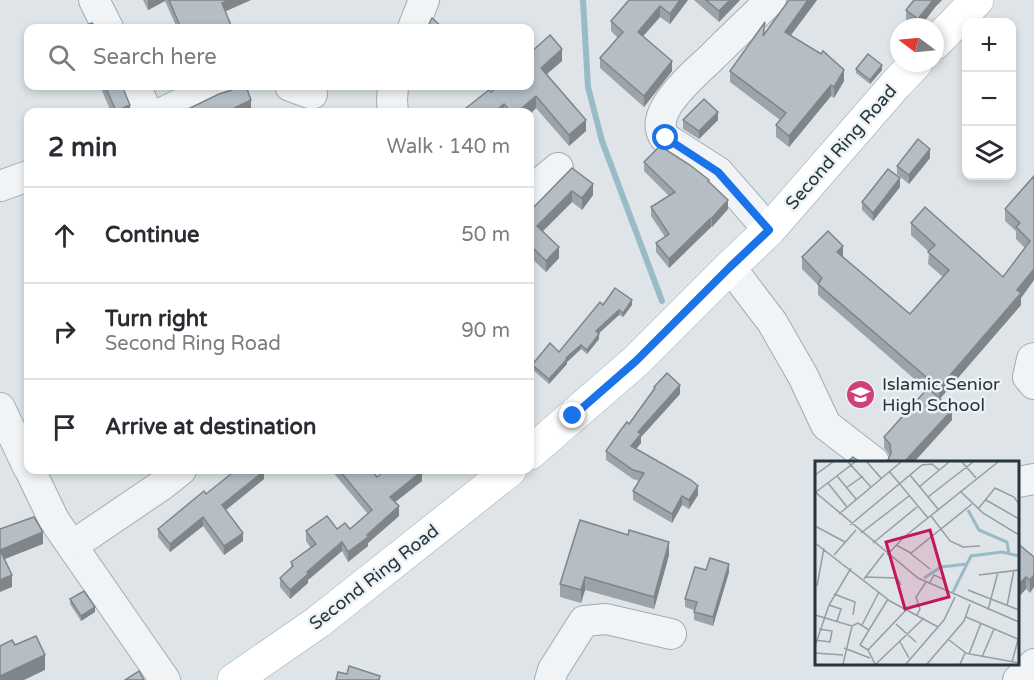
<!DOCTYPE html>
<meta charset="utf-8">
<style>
body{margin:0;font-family:"Varela Round",sans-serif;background:#f7f7f7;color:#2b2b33}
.controls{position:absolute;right:18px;top:18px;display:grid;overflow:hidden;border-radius:12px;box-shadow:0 3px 9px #0003}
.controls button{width:54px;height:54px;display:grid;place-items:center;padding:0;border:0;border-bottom:2px solid #e1e1e2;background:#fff;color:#2b2b33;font:30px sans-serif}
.compass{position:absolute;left:890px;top:18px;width:54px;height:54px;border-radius:50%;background:#fff;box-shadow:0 3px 9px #0003;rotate:286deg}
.stop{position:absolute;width:18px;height:18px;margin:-14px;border:4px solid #1a73e8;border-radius:50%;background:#fff}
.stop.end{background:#1a73e8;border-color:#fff;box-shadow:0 2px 6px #0008}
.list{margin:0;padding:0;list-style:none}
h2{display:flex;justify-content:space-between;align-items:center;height:78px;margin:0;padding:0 24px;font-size:26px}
h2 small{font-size:20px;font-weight:400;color:#7c7c81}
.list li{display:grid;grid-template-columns:39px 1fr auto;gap:18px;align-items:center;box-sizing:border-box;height:96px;padding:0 24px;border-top:2px solid #e1e1e2}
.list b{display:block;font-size:22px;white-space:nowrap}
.list p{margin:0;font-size:20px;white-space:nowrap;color:#7c7c81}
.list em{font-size:20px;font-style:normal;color:#7c7c81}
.icon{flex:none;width:33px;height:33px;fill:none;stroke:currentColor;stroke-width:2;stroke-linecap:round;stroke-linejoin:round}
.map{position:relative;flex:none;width:1034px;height:680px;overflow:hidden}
.search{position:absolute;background:#fff;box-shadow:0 3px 9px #0003;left:24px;top:24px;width:510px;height:66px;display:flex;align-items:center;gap:15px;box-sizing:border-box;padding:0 21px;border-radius:12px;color:#7c7c81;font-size:22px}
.panel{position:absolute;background:#fff;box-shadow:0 3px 9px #0003;left:24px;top:108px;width:510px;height:366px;border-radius:12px}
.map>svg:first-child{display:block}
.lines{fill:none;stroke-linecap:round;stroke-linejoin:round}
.stream{stroke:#98bbc8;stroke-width:6}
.minor-casing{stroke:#a3acb1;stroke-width:32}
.major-casing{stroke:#9dabb3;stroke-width:34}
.minor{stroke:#f0f4f6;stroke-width:30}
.major{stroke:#fff;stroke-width:33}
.wall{fill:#9ca3a9}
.shaded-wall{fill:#7f8589}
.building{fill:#b5bec4;stroke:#7f8589;stroke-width:1.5}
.route{stroke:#1a73e8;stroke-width:8}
.labels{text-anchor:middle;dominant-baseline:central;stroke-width:5;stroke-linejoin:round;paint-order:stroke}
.street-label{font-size:18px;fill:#27353e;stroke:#edf2f5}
.poi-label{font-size:18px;fill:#27353e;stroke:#edf2f5;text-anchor:start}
.inset-river{fill:none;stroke:#98bbc8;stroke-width:3}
.inset-road{fill:none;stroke:#959ea3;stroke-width:1.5}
.view{fill:#c2185b;fill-opacity:0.15;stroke:#c2185b;stroke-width:3}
.inset-edge{fill:none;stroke:#27353e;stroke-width:3}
</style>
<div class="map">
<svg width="1034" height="680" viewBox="0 0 1034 680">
<rect width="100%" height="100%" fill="#dee4e7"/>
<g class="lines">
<polyline class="stream" points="583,0 588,87 602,141 662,301"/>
<defs>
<g id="minor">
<polyline points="94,0 108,28"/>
<polyline points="413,28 424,0"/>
<polyline points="135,86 147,112"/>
<polyline points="290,86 312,94"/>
<polyline points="393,86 392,101 393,112"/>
<polyline points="164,112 214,87 222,86"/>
<polyline points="0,186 28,176"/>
<polyline points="530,191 558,168"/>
<path d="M769,230L718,172L665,138C657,127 661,115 668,104C679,87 695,73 710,59C730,39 750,20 771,0"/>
<polyline points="730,267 772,322 803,376 826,425 874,462"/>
<polyline points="1034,358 1032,359 1028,377 1034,384"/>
<polyline points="0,408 28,467"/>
<polyline points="30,470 54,520 165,680"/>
<polyline points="1018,482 1034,479"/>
<polyline points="72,546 162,485 181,470"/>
<polyline points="550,680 553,670 584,621 606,619 671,634"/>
<polyline points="1018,680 1034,664"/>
</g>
<g id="major">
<polyline points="935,43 977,0"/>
<polyline points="530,453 636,361 730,267 769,230 896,84 916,63"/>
<polyline points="234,680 318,622 510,470"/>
</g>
</defs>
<use href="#minor" class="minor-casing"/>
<use href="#major" class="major-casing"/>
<use href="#minor" class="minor"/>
<use href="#major" class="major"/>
</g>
<g class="wall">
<polygon points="143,0 251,0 177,28 165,1 148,10"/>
<polygon points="629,0 688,0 670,24 660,17 643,36 672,71 644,107 600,68 600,58 618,38 611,31 611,21"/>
<polygon points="694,0 740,0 719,22"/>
<polygon points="789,0 817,0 791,35 844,81 834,98 831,96 789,147 776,137 776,125 780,120 730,82 730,71 765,32"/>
<polygon points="914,0 942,0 936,6 920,27 915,27 906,20 906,10"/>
<polygon points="562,61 547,74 586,131 569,146 536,108 530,114 530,112 461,112 491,92"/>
<polygon points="856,69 882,70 870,84 856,73"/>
<polygon points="100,86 122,86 130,112 111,112"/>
<polygon points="683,120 718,120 699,139 683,129"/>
<polygon points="930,158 909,184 897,174 897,166"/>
<polygon points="644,162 709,182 728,209 712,227 711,227 669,268 656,252 656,243 665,237 651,216 651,207 669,196 644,171"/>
<polygon points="572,168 593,195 582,210 572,202 543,231 559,258 546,272 530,257 530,211"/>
<polygon points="1034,176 1034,280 1021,298 1021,305 940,398 952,420 914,462 887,462 890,456 884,448 884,437 927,390 818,295 818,285 802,269 802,257 843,257 910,314 943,277 928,264 929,252 911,235 911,223 1003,277 1025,248 1016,239 1016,231 1005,221 1005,209"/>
<polygon points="900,187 873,221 862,210 862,202"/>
<polygon points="603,305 632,305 623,317 619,315 598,333 599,339 587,354 581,349 567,362 567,364 549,384 532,369 532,365 559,352"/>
<polygon points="654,387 680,394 641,437 641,443 636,449 698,495 689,509 682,505 672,523 633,500 633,491 639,481 633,479 606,460 606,451 629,424 654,389"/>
<polygon points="331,470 371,470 377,477 422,481 395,502 399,516 368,543 368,546 348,562 342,551 308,580 308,583 290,599 280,587 280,578 291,569 291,562 311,548 306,541 306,531 337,529 350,529 368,514"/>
<polygon points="264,479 226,510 243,541 224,555 203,526 170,552 158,537 158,529 206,494"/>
<polygon points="1017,543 1034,557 1030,593 1026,589"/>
<polygon points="669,555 654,609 585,590 581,603 560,597 560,584"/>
<polygon points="706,570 729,572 713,626 694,620 694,610 685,607 685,599"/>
<polygon points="70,599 95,612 81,621 70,604"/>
</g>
<g class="shaded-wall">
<polygon points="148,0 165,0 165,1 148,10"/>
<polygon points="230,0 251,0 222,13 222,3"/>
<polygon points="680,0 688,0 670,24 670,14"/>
<polygon points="730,0 740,0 719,22 719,11"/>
<polygon points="808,0 817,0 785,43 785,32"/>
<polygon points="933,0 942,0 936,6 920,27 918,27 918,19"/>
<polygon points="660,6 660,17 638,42 638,32"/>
<polygon points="562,49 562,61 541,79 541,68"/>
<polygon points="672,61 672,71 644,107 644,96"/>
<polygon points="882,65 882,70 870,84 870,80"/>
<polygon points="844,70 844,81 834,98 834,87"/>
<polygon points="831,85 831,96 789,147 789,136"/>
<polygon points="536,96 536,108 530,114 530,112 517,112"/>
<polygon points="251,100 251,110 246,112 226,112"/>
<polygon points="504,104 504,112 494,112"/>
<polygon points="130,105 130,112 116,112 116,111"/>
<polygon points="718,112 718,120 699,139 699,131"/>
<polygon points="586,120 586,131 569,146 569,135"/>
<polygon points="930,149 930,158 909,184 909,175"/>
<polygon points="900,178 900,187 873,221 873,213"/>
<polygon points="593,184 593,195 582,210 582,198"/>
<polygon points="572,191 572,202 537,237 537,226"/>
<polygon points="728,200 728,209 712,227 712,218"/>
<polygon points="711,218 711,227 669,268 669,259"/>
<polygon points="843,246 843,258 837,252"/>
<polygon points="559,247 559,258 546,272 546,261"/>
<polygon points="1034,269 1034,280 1021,298 1021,305 939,400 939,388"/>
<polygon points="632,300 632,305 623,317 623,313"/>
<polygon points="619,310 619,315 596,336 596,331"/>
<polygon points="599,334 599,339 587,354 587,350"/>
<polygon points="581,345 581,349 567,362 567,364 549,384 549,379 566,358"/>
<polygon points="680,385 680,394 641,437 641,443 631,455 631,446 638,432"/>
<polygon points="533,405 533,410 530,413 530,409"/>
<polygon points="952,410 952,420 914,462 904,462"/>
<polygon points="264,471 264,479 222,513 222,505"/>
<polygon points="422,471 422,481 390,506 390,497"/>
<polygon points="698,486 698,495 689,509 689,500"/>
<polygon points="682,496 682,505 672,523 672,514"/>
<polygon points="399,506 399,516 368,543 368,546 348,562 348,552"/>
<polygon points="203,517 203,526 170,552 170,544"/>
<polygon points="43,532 43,544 0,561 0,550"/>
<polygon points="243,533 243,541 224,555 224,546"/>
<polygon points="342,542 342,551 308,580 308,583 290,599 290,590 307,572"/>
<polygon points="669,542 669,555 654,609 654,597"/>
<polygon points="729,564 729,572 713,626 713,617"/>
<polygon points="12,575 12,587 0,592 0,580"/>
<polygon points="1034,575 1034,587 1030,593 1030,580"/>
<polygon points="585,577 585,590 581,603 581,590"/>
<polygon points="1026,577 1026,589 1017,599 1017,586"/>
<polygon points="95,607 95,612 81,621 81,616"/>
<polygon points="45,655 45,670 24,680 0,680 0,676"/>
</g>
<g class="building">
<polygon points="169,0 230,0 222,3 232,28 177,28 180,26"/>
<polygon points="629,0 680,0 670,14 660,6 638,32 672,61 644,96 600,58 623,32 611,21"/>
<polygon points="706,0 730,0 719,11"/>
<polygon points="789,0 808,0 785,32 821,54 823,51 844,70 834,87 831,85 789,136 776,125 786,113 730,71 765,22 763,36"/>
<polygon points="914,0 933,0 918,19 906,10"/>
<polygon points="432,18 443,28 427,28"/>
<polygon points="92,23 97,28 80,28"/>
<polygon points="550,35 562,49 541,68 586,120 569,135 536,96 517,112 511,112 504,104 494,112 461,112 489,90 491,92 500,86 530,86 530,53"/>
<polygon points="868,54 882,65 870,80 856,69"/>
<polygon points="105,86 122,86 130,105 116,111"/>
<polygon points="236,86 246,86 251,100 226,112 182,112 219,94 232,90"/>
<polygon points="704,99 718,112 699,131 683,120"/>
<polygon points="918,139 930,149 909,175 897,166"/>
<polygon points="660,146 690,165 709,180 708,181 728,200 712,218 711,218 669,259 656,243 669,234 651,207 675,192 644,162"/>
<polygon points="572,168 593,184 582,198 572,191 537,226 559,247 546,261 530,245 530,211"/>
<polygon points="888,169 900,178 873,213 862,202"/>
<polygon points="1034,176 1034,269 1017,290 1021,293 939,388 818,284 822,278 802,257 828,231 843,246 837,252 910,314 949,270 928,252 935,245 911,223 925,207 1003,277 1030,241 1016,227 1020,223 1005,209"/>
<polygon points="615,288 632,300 623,313 619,310 596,331 599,334 587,350 581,345 566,358 567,359 549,379 532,365 550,343 559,352 600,302 603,305"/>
<polygon points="667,373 680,385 638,432 641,434 631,446 691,480 698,486 689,500 682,496 672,514 633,491 644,473 633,470 606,451 620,431 627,422 629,424 655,388 654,387"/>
<polygon points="928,388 952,410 904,462 887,462 891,453 890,444 884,437"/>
<polygon points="530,401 533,405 530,409"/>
<polygon points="853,457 860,462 847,462"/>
<polygon points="236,470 263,470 264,471 222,505 243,533 224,546 203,517 170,544 158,529 204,491 206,494"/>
<polygon points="339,470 371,470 377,477 386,470 421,470 422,471 390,497 399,506 367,535 368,537 348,552 342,542 307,572 308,574 290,590 280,578 293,566 291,562 316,544 306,531 327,516 337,529 345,523 350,529 372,510"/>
<polygon points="34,517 43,532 0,550 12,575 0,580 0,529"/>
<polygon points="580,520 628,535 629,530 669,542 654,597 585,577 581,590 560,584"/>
<polygon points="1017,543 1034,557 1034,575 1030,580 1026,577 1017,586"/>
<polygon points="710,558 729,564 713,617 694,612 697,602 685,599 695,567 706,570"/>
<polygon points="84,591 95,607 81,616 70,599"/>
<polygon points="36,636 45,655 0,676 0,646 12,640 15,645"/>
<polygon points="349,666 380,676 379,680 336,680 338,672 347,674"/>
<polygon points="139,671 144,680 125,680"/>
</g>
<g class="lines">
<polyline class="route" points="573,416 636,361 730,267 769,230 718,172 666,138"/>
</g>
<defs>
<symbol id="school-disc" viewBox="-11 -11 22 22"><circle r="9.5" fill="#ce417a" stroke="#edf2f5"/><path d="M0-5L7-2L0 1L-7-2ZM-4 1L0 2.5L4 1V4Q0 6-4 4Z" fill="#fff"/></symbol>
</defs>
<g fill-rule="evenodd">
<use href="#school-disc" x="844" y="378" width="33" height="33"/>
</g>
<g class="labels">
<g class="street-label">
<text transform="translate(841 147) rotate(-49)">Second Ring Road</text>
<text transform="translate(374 577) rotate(-38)">Second Ring Road</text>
</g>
<g class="poi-label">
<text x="882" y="384">Islamic Senior<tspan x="882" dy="21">High School</tspan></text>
</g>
</g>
<g transform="translate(815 461)">
<rect width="204" height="204" fill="#dee4e7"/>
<path class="inset-river" d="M153,49L164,69L192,81L194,93M109,117L126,106L152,103M138,131L156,95L187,91L204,95"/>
<path class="inset-road" d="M33,1L56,26M52,1L66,17M147,1L161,17M74,10L113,57M0,14L18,1M95,14L123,48M22,15L41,38M13,22L32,46M104,26L134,1M31,27L48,15M145,30L168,52L204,74M0,31L103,117L204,161M1,31L40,1M113,36L158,1M171,39L204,58M163,48L180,27L199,36L204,43M24,53L86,1M116,55L135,80L148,86L165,85M35,64L107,4L117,3L124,9M0,65L30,81M46,72L94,35M0,82L75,140L123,166M58,82L102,46M81,84L96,92L157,43M95,92L115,108M19,94L41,69M72,94L89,76L183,1M164,114L204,109M50,116L82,117L86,124M49,118L69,92M114,123L119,114L130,119M2,125L9,87M153,129L204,149M19,133L40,141L38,154M14,144L26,148L22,160M192,145L199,109M173,149L183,111M0,154L37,165L43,162L54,169L73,138M102,154L105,148L101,136L111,121M151,156L203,178M81,163L101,181M47,164L64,131M0,179L15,181L17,170L4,168M134,179L151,192M85,181L94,197M0,185L14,144L36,107M29,187L55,197M53,189L45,184L54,169M0,192L28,194M154,193L166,162M167,196L179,168M197,201L204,175M28,203L37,165M60,203L53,189L92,148M61,203L109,157M91,203L129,159L140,136M112,203L149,160L155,143M145,203L150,192L204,202"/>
<path class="view" d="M115,69L134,136L90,148L71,81Z"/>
<rect width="204" height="204" class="inset-edge"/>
</g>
</svg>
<div class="controls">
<button>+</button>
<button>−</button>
<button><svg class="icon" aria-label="layers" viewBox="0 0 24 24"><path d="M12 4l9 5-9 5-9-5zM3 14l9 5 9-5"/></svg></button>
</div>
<svg class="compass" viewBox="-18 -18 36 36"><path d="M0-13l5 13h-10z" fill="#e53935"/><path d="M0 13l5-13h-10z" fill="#7c7c81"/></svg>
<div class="stop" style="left:666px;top:138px"></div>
<div class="stop end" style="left:573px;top:416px"></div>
<div class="search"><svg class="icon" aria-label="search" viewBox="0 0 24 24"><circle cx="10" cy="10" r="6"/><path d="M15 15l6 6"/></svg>Search here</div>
<section class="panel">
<h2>2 min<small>Walk · 140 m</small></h2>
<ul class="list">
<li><svg class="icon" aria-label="ahead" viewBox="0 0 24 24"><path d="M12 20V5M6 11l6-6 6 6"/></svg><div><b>Continue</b></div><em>50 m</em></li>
<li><svg class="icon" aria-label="right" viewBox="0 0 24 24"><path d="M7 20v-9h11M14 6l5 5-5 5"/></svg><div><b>Turn right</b><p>Second Ring Road</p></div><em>90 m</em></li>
<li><svg class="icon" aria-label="arrive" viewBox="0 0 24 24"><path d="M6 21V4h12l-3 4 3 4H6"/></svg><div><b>Arrive at destination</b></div></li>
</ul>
</section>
</div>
